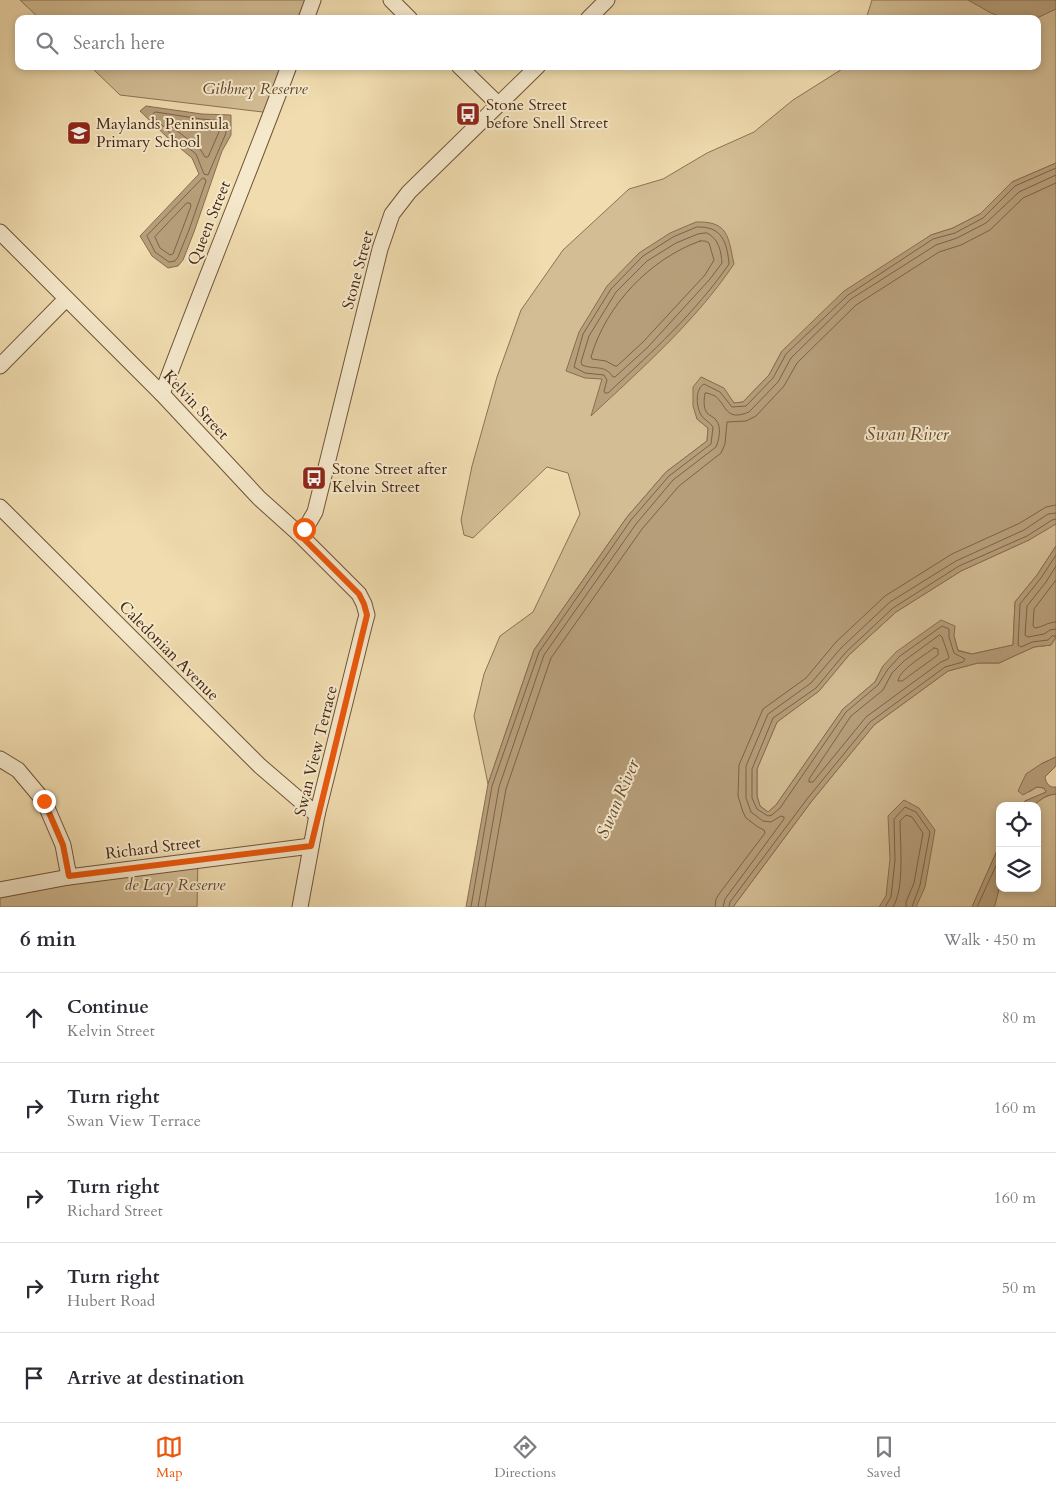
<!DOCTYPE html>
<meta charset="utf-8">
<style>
body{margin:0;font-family:Cardo,serif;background:#f7f7f7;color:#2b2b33}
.controls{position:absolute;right:15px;bottom:15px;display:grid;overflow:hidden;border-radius:10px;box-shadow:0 2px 8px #0003}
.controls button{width:45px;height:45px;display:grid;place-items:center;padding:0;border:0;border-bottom:1px solid #e1e1e2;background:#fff;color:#2b2b33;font:25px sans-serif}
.stop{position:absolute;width:15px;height:15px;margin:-11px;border:4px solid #ea580c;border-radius:50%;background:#fff}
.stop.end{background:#ea580c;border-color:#fff;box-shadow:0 1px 5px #0008}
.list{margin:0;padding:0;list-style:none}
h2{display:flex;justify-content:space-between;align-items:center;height:65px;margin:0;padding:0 20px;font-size:21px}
h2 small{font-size:16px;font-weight:400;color:#7c7c81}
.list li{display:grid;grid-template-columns:32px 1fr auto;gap:15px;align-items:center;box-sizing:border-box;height:90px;padding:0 20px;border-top:1px solid #e1e1e2}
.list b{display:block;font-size:19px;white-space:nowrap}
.list p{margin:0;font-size:16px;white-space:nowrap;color:#7c7c81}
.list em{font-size:16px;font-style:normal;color:#7c7c81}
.icon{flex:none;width:28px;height:28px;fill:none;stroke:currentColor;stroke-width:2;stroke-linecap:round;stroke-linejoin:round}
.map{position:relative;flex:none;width:1056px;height:907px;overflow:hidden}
.search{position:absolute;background:#fff;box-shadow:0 2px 8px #0003;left:15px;right:15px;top:15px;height:55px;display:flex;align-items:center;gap:12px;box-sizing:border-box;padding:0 18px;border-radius:10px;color:#7c7c81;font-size:19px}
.sheet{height:515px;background:#fff}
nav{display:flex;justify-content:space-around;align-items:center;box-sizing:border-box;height:70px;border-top:1px solid #e1e1e2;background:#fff;font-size:14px;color:#7c7c81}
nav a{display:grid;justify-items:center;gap:2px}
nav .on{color:#ea580c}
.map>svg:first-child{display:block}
.green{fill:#d3bd94;stroke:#8c7253}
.water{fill:#b69e7a;stroke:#886e50}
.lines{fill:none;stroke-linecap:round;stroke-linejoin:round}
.shore{stroke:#7d6246;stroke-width:1}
.minor-casing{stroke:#6f5439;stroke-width:17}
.minor{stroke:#f5e8cb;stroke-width:15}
.route{stroke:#ea580c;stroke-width:6}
.labels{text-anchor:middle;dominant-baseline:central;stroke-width:4;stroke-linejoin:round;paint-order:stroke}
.park-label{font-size:16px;font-style:italic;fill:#61452c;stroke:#f5e8cb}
.poi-label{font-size:16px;fill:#442712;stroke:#f5e8cb;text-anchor:start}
.street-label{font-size:16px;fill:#442712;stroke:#f5e8cb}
.water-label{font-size:18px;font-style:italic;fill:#664b31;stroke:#f5e8cb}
</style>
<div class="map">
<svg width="1056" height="907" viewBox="0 0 1056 907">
<rect width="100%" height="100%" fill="#f0dcaf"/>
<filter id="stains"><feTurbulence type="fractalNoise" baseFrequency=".004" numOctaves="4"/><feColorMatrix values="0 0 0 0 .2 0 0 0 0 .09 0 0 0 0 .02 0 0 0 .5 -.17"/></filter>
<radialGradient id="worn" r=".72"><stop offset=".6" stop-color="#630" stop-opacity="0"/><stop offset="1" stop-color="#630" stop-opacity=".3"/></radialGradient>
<g class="green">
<polygon points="20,0 313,0 306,19 40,19"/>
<polygon points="872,0 1056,0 1056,163 1012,182 980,214 953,228 931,235 782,351 769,375 743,402 734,403 723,388 701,377 697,419 708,428 707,441 666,472 627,517 534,650 488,784 474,716 484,674 500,636 533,612 580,514 568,473 547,467 473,538 464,535 461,520 472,466 497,377 521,310 563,250 629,189 663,179 707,153 754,132 793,100 847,66 1037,66 1037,19 866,19"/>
<polygon points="90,66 289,66 271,113 120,95"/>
<polygon points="1055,524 1056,524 1056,546 1037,575 1015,602 1013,645 972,654 958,650 954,636 883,666 875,682 843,709 776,805 768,812 760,806 757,796 757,769 777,722 819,691 849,655 896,612 961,571 1029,540"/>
<polygon points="1056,637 1056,757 1041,764 1029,792 1037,787 1044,788 1047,792 1025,801 1021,806 1000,806 1000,844 972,907 733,907 811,802 874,725 948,671 978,663 999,663 1034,647 1051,645"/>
<path d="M1056,794V907H994L1000,885V888H1037V806H1032C1039,800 1046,795 1056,794Z"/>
<polygon points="198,859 197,907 0,907 0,890"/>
</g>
<g class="water">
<polygon points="968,0 1056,0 1056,9 1035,19 1006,19 991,13"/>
<polygon points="146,106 202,114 231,115 231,135 222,151 194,232 183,260 178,266 168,268 152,256 140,236 199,174 192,158 168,138 140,111"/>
<polygon points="1056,163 1056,524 1029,540 961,571 896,612 849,655 819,691 777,722 757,769 757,796 760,806 768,812 776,805 843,709 875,682 883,666 896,652 941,620 955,626 954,636 958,651 972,654 1013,645 1015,602 1037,575 1056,546 1056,637 1051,645 1034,647 999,663 978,663 948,671 874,725 811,802 733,907 466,907 488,784 534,650 627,517 666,472 707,441 708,428 697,419 693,406 693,387 701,377 724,388 734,403 743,402 769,375 782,351 844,291 931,235 953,228 980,214 1012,182"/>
<path d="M696,222C729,221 728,237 734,264C695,322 641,369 591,416L602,379L585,378L566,371L579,332L607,286L639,253L670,233Z"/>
<path d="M1056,757V766L1045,777C1046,783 1049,788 1056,787V794C1044,795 1042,800 1033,805C1030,806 1025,806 1021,806L1025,801L1046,792L1044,788L1037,787L1023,795L1018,791L1026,774L1041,764Z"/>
<polygon points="904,800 919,808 935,830 925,887 916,907 879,907 886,896 890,859 888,816"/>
<polygon points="1000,844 1000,885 995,905 994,907 972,907"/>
</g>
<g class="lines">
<g class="shore">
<polygon points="156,112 201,119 225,121 226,133 208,175 204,174 196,154 172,135 153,116 153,114"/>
<polygon points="173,121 219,127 219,132 208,157 205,157 200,149 171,126 171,123"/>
<polygon points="203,178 205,179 206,181 189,230 178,257 175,261 169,262 155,252 147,236"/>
<polygon points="187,203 190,203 191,206 173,254 170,255 160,248 155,237"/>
<path d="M697,227C722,226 727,242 729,264C697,311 650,354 608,393H605L604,391L607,380L604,375L585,373L574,367L583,334L611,289L643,256L673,237Z"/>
<path d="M707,233C719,239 721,251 722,263L710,279L648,347L615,377H613C605,364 593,370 582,365L581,362L589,336L616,292L647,261L676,243L698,234Z"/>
<path d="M700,241H705L709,243L714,260L705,275L643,342L617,366H615L606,361L592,359L591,357C606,305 650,259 700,241Z"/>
<polyline points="1056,555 1041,578 1020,604 1018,645 1021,647 1032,642 1048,640 1052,636 1056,636"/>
<polyline points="1056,566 1046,582 1027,606 1025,635 1028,637 1044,634 1050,630 1056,629"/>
<path d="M1056,580L1034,609L1033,626L1035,628C1043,627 1048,622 1056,622"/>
<polygon points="940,635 942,637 949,657 948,659 941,662 866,717 813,782 809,782 809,779 851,716 883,690 892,673 904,661"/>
<path d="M934,648L938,649V655L902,681H898C899,670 925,655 934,648Z"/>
<path d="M471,907L492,786L539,652L631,520L669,476L711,444L713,427C710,422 704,420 701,415C696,406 695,389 704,384L720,392L732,407L746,406L773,378L786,354L848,295L933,239L955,233L983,218L1015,186L1056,168"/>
<path d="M478,907L499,787L544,655L636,524L673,480L716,447C719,440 722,427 716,420C714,417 710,416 707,413C703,408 704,399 705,393H707C710,394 713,395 715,396C727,405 725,422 749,412L778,382L791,358L851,299L936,245L957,238L986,223L1019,192L1056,175"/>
<polyline points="485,907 506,789 551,658 642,529 679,486 721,453 725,444 727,422 746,421 756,416 784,386 797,363 856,305 939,252 961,245 990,230 1023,198 1056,183"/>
<polyline points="715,907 716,899 719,894 765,833 764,830 758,827 746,818 743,812 738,796 739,765 763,709 806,678 836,642 885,596 952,554 1020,523 1046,507 1056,505"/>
<polyline points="723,907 725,899 784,819 784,817 781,816 771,822 763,821 751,812 746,798 746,766 768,714 811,683 841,648 890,602 956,561 1024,530 1048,514 1056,513"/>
<polyline points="729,907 730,902 807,799 870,722 945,667 963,662 965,659 954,653 949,637 949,629 942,626 900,656 888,669 878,685 846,712 780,808 772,815 768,816 757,809 752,798 752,769 773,718 816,688 846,652 893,608 959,566 1027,536 1052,520 1056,519"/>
<polyline points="885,907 891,897 895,860 894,819 905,807 916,812 930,832 920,885 912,907"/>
<path d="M893,907C905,888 900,844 900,821L906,815L912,817L923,833L914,883L906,902V907"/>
<polyline points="977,907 1000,857"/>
</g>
<defs>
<g id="minor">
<polyline points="391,0 410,19"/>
<polyline points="306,19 313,0"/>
<polyline points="588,19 607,0"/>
<polyline points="459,66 498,104"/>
<polyline points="0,232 162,394 259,498 299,534 359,594 364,604 367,615 365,622 317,815 300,907"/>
<polyline points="0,366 66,299"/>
<path d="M162,394C203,284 248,176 289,66"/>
<polyline points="0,507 260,766 317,815"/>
<polyline points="299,534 308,524 315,512 380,249 392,214 409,192 538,66"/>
<polyline points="0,759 18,770 44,801 63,845 69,877"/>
<polyline points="0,890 69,877 311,846"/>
</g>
</defs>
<use href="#minor" class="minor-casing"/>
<use href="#minor" class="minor"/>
</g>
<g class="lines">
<polyline class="route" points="44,801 63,845 69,876 311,846 367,615 364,604 359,594 299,534 304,529"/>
</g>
<defs>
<symbol id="bus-square" viewBox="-11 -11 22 22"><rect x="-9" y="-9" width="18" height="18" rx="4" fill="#8f2418" stroke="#f5e8cb"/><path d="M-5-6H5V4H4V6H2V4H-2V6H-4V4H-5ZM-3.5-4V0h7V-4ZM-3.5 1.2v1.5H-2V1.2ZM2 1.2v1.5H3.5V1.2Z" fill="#fff"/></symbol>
<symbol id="school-square" viewBox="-11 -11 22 22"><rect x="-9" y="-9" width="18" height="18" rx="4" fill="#8f2418" stroke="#f5e8cb"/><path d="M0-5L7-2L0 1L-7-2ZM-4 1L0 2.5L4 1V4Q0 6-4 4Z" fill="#fff"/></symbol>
</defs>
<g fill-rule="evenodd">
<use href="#bus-square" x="454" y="100" width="28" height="28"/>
<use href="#school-square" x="65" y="119" width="28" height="28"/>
<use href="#bus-square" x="300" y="464" width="28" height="28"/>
</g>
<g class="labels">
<g class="park-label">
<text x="255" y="89">Gibbney Reserve</text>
<text x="175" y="885">de Lacy Reserve</text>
</g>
<g class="poi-label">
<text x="486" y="105">Stone Street<tspan x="486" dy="18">before Snell Street</tspan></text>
<text x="96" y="124">Maylands Peninsula<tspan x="96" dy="18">Primary School</tspan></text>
<text x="332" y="469">Stone Street after<tspan x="332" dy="18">Kelvin Street</tspan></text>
</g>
<g class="street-label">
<text transform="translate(209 223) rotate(-68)">Queen Street</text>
<text transform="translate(358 270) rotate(-75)">Stone Street</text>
<text transform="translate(196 405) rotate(47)">Kelvin Street</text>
<text transform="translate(169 651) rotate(45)">Caledonian Avenue</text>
<text transform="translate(316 751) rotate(-76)">Swan View Terrace</text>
<text transform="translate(153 848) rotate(-7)">Richard Street</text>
</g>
<g class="water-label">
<text x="907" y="434">Swan River</text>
<text transform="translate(618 799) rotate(-67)">Swan River</text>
</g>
</g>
<rect width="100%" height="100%" filter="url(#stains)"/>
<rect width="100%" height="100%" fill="url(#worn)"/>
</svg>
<div class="controls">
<button><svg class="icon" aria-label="locate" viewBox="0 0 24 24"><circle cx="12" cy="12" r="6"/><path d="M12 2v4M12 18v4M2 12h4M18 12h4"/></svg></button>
<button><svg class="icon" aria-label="layers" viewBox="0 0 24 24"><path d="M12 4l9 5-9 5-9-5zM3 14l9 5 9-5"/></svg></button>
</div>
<div class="stop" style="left:304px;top:529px"></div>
<div class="stop end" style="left:44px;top:801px"></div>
<div class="search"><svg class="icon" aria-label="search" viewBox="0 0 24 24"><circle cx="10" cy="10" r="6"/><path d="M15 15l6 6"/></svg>Search here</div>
</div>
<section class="sheet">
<h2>6 min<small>Walk · 450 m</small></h2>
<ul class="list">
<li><svg class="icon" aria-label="ahead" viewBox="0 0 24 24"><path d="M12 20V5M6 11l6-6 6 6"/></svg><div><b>Continue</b><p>Kelvin Street</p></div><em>80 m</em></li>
<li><svg class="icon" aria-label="right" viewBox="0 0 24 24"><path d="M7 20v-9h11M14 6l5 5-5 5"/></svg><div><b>Turn right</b><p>Swan View Terrace</p></div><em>160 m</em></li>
<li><svg class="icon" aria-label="right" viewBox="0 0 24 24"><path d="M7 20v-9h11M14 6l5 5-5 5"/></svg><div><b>Turn right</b><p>Richard Street</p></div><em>160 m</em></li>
<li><svg class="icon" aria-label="right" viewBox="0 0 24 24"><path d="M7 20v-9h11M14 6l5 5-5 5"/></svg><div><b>Turn right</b><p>Hubert Road</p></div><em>50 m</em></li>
<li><svg class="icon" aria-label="arrive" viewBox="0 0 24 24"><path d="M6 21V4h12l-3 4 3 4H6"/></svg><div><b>Arrive at destination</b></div></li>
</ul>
</section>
<nav>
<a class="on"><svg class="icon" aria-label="map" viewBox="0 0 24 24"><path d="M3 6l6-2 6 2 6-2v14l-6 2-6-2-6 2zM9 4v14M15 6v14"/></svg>Map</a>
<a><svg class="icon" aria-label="directions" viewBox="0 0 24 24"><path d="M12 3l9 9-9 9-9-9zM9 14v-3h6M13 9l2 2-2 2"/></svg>Directions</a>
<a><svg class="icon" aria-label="saved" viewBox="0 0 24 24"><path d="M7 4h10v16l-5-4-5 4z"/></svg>Saved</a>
</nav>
